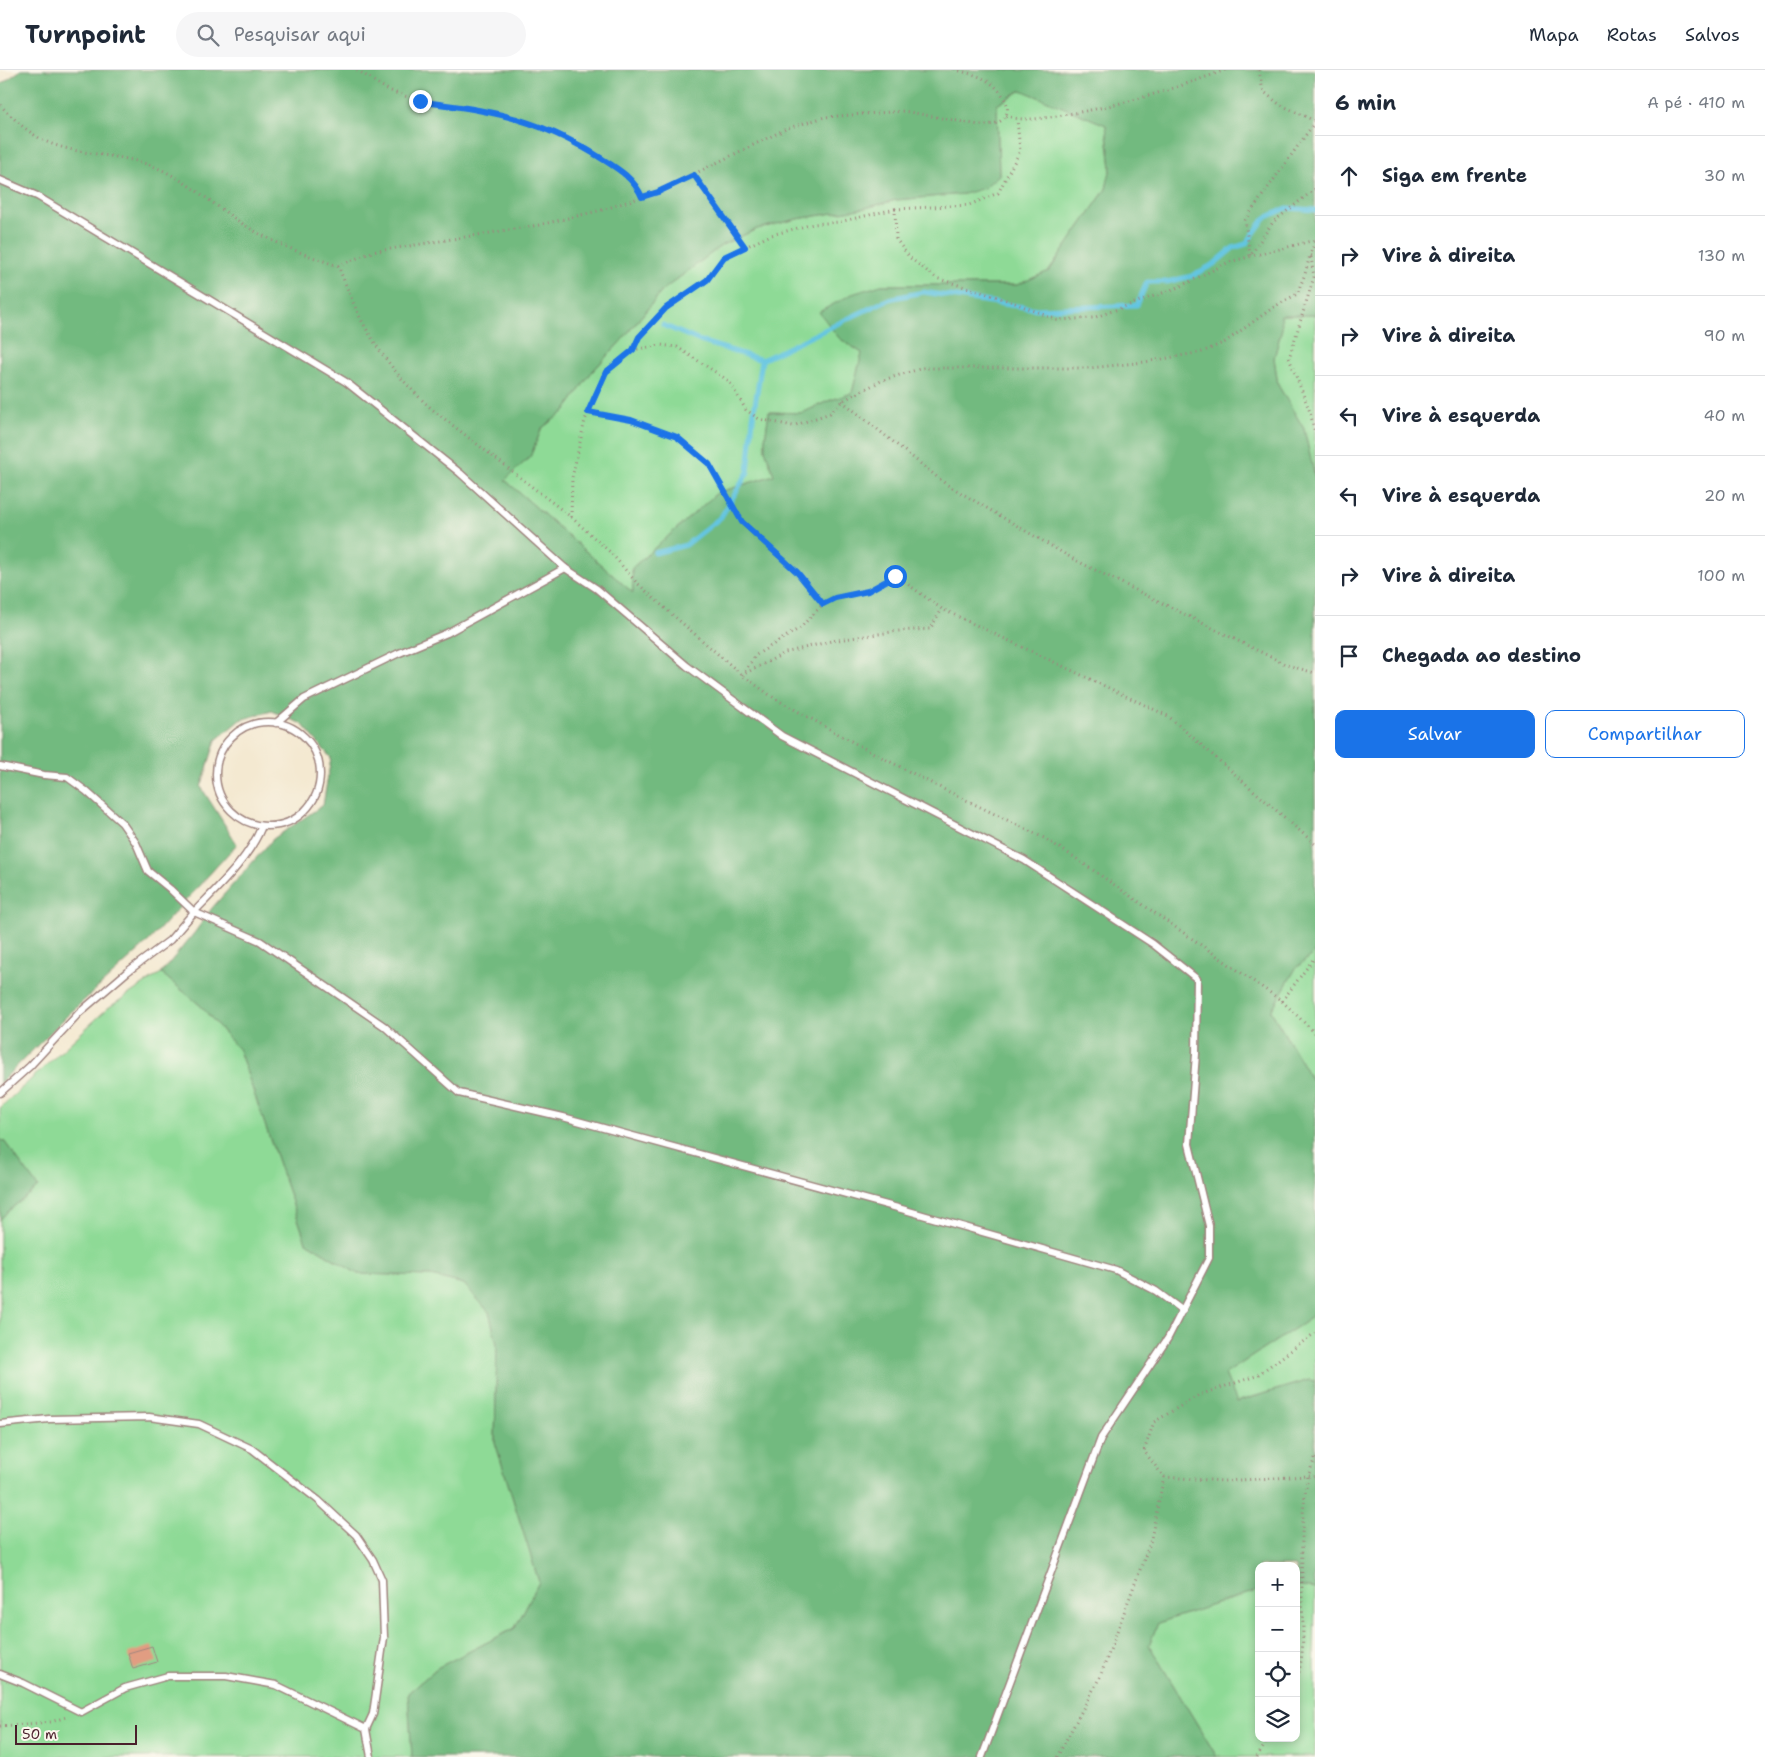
<!DOCTYPE html>
<html lang="pt">
<meta charset="utf-8">
<style>
body{margin:0;font-family:"Shantell Sans",sans-serif;background:#f6f6f7;color:#1f2937}
.controls{position:absolute;right:15px;bottom:15px;display:grid;overflow:hidden;border-radius:10px;box-shadow:0 2px 8px #0003}
.controls button{width:45px;height:45px;display:grid;place-items:center;padding:0;border:0;border-bottom:1px solid #e0e1e3;background:#fff;color:#1f2937;font:25px sans-serif}
.scale{position:absolute;left:15px;bottom:12px;width:122px;box-sizing:border-box;padding-left:5px;border:2px solid #4a1f2b;border-top:0;font-size:14px;line-height:18px;white-space:nowrap;color:#4a1f2b;-webkit-text-stroke:4px #fbf7ec;paint-order:stroke}
.stop{position:absolute;width:15px;height:15px;margin:-11px;border:4px solid #1a73e8;border-radius:50%;background:#fff}
.stop.end{background:#1a73e8;border-color:#fff;box-shadow:0 1px 5px #0008}
.list{margin:0;padding:0;list-style:none}
h2{display:flex;justify-content:space-between;align-items:center;height:65px;margin:0;padding:0 20px;font-size:21px}
h2 small{font-size:16px;font-weight:400;color:#747a83}
.list li{display:grid;grid-template-columns:32px 1fr auto;gap:15px;align-items:center;box-sizing:border-box;height:80px;padding:0 20px;border-top:1px solid #e0e1e3}
.list b{display:block;font-size:19px;white-space:nowrap}
.list em{font-size:16px;font-style:normal;color:#747a83}
.actions{display:flex;gap:10px;padding:15px 20px}
.actions a{flex:1;padding:11px 0;border:1px solid #1a73e8;border-radius:10px;text-align:center;font-size:18px;color:#1a73e8}
.actions .main{background:#1a73e8;color:#fff}
.icon{flex:none;width:28px;height:28px;fill:none;stroke:currentColor;stroke-width:2;stroke-linecap:round;stroke-linejoin:round}
.map{position:relative;flex:none;width:1315px;height:1687px;overflow:hidden}
header{display:flex;align-items:center;gap:30px;box-sizing:border-box;height:70px;padding:0 25px;background:#fff;border-bottom:1px solid #e0e1e3}
header strong{font-size:24px}
nav{display:flex;gap:28px;margin-inline-start:auto;font-size:18px}
.search{width:350px;height:45px;background:#f6f6f7;display:flex;align-items:center;gap:12px;box-sizing:border-box;padding:0 18px;border-radius:28px;color:#747a83;font-size:19px}
main{display:flex}
aside{flex:1;background:#fff}
.map>svg:first-child{display:block}
.green{fill:#8eda96;stroke:#6c7c60}
.forest{fill:#72ba7f;stroke:#5e6c55;fill-rule:evenodd}
.lines{fill:none;stroke-linecap:round;stroke-linejoin:round}
.stream{stroke:#63c5e1;stroke-width:5}
.building{fill:#e19d82}
.service-casing{stroke:#9f847e;stroke-width:9}
.path{stroke:#9f847e;stroke-width:3;stroke-dasharray:1 4;stroke-linecap:butt}
.service{stroke:#fff;stroke-width:6}
.route{stroke:#1a73e8;stroke-width:6}
</style>
<header>
<strong>Turnpoint</strong>
<div class="search"><svg class="icon" aria-label="search" viewBox="0 0 24 24"><circle cx="10" cy="10" r="6"/><path d="M15 15l6 6"/></svg>Pesquisar aqui</div>
<nav><a>Mapa</a><a>Rotas</a><a>Salvos</a></nav>
</header>
<main>
<div class="map">
<svg width="1315" height="1687" viewBox="0 0 1315 1687">
<rect width="100%" height="100%" fill="#fbf7ec"/>
<filter id="ink" filterUnits="userSpaceOnUse"><feTurbulence type="fractalNoise" baseFrequency=".02" numOctaves="2"/><feDisplacementMap in="SourceGraphic" scale="10" xChannelSelector="R" yChannelSelector="G"/><feConvolveMatrix kernelMatrix="1 2 1 2 8 2 1 2 1" color-interpolation-filters="sRGB"/></filter>
<filter id="wash" filterUnits="userSpaceOnUse"><feTurbulence type="fractalNoise" baseFrequency=".0096" numOctaves="4" result="noise"/><feDisplacementMap in="SourceGraphic" scale="20" xChannelSelector="R" yChannelSelector="G"/><feGaussianBlur stdDeviation="1.12" result="paint"/><feColorMatrix in="noise" values="0 0 0 0 0 0 0 0 0 0 0 0 0 0 0 0 0 1.4 0 .05"/><feComposite in="paint" operator="in"/></filter>
<g filter="url(#wash)">
<rect width="100%" height="100%" fill="#f4e9d1"/>
<g class="green">
<polygon points="1022,20 1106,55 1111,98 1106,119 1049,201 1017,215 881,215 839,268 862,283 852,323 828,331 802,343 769,342 765,369 765,379 774,405 717,423 632,498 633,523 504,409 530,387 542,358 565,341 591,303 622,270 663,220 722,175 757,159 797,149 865,138 896,130 964,124 999,105 997,35"/>
<polygon points="1281,245 1315,245 1315,408 1304,359 1278,315 1274,288 1282,258"/>
<polygon points="1315,882 1315,1016 1271,941 1296,898"/>
<polygon points="161,903 200,935 239,980 306,1172 358,1204 431,1206 464,1214 489,1242 497,1274 495,1372 539,1512 515,1558 437,1598 408,1623 412,1687 0,1687 0,1150 7,1142 38,1117 4,1071 0,1070 0,1038 108,938"/>
<polygon points="1315,1240 1315,1311 1309,1310 1236,1332 1225,1304 1308,1250"/>
<polygon points="1296,1516 1315,1519 1314,1589 1315,1590 1315,1687 1217,1687 1149,1575 1158,1553 1259,1520 1259,1668 1296,1668"/>
</g>
<g class="forest">
<path d="M21,0H1315V245H1281L1282,258L1274,288L1278,315L1304,359L1315,408V882L1296,898L1271,941L1315,1016V1240L1308,1250L1225,1304L1237,1332L1309,1310L1315,1311V1519L1296,1516V1496H1259V1520L1158,1553L1149,1575L1217,1687H412L408,1623L437,1598L515,1558L539,1512L495,1372L497,1274L489,1242L464,1214L431,1206L358,1204L306,1172L239,980L200,935L161,903L195,862L212,838L273,769L323,735L331,688L302,654L272,641L240,650L216,670L201,717L237,774L146,874L69,944L0,1013V15ZM1021,20L1106,55L1111,97L1106,119L1049,201L1017,215H881L852,224L819,242L839,268L862,283L852,323L828,331L802,343L769,342L765,369V379L774,405L717,423L632,498L633,523L505,410L530,387L542,358L565,341L591,303L622,270L663,220L722,175L757,159L797,149L865,138L896,130L964,124L984,118L999,105L997,35Z"/>
<polygon points="0,1070 4,1071 38,1117 7,1142 0,1150"/>
</g>
<g class="lines">
<g class="stream">
<polyline points="663,255 700,271 762,290 889,229 923,222 1037,239 1137,235 1147,212 1167,212 1192,206 1214,194 1233,178 1246,174 1265,148 1287,138 1315,140"/>
<polyline points="655,483 686,475 721,447 748,402 753,348 762,290"/>
</g>
</g>
<g id="blocks">
<polygon class="building" points="152,1576 157,1592 133,1599 128,1583"/>
</g>
</g>
<g filter="url(#ink)">
<use href="#blocks" fill-opacity="0" stroke="#9f847e" stroke-width="1"/>
<g class="lines">
<defs>
<g id="service">
<polyline points="0,110 37,126 346,312 460,403 565,498"/>
<circle cx="268" cy="704" r="52"/>
<polyline points="276,653 304,629 397,584 447,563 565,498 597,519 687,596 782,666 1024,790 1153,874 1197,909 1196,984 1189,1074 1209,1156 1209,1188 1168,1268 1101,1368 982,1687"/>
<polyline points="0,696 44,705 67,707 86,721 122,753 136,773 148,801 170,819 194,842 170,870 127,902 79,943 30,996 0,1023"/>
<path d="M262,756C248,790 219,816 194,842L260,871L384,956L459,1023L563,1047L905,1140L1116,1200L1156,1221L1183,1241"/>
<polyline points="0,1354 49,1349 149,1347 199,1354 252,1379 318,1430 356,1465 373,1490 382,1510 384,1567 373,1644 366,1659 276,1615 226,1606 168,1606 125,1618 81,1642 23,1613 0,1604"/>
<polyline points="366,1659 371,1687"/>
</g>
</defs>
<use href="#service" class="service-casing"/>
<g class="path">
<path d="M357,0C370,8 382,18 396,23C425,34 456,36 486,41C525,48 561,65 595,85C613,95 633,107 642,127"/>
<polyline points="1259,0 1263,21 1279,34 1315,51"/>
<path d="M0,35C16,51 33,68 55,75C87,86 123,84 155,97C188,110 220,141 251,159C278,175 309,186 338,196C347,217 355,240 367,260C384,290 407,317 433,340L571,447L610,482L636,512L667,540L742,605L774,628L860,676L937,716L1044,768L1074,787L1282,931L1315,963"/>
<path d="M1006,46C1025,52 1044,48 1063,45C1119,36 1172,20 1225,0"/>
<polyline points="1315,52 1245,150 1250,186 1273,152 1315,119"/>
<polyline points="694,105 745,177"/>
<polyline points="895,139 969,135 998,123 1020,81 1017,49"/>
<polyline points="1315,172 1310,185 1315,187"/>
<polyline points="1311,187 1314,207 1289,288 1310,342 1315,363"/>
<path d="M338,196L372,182L539,155L602,140L657,122L788,58L825,47L904,41L979,55C1015,57 1015,30 989,12C979,5 968,3 956,0"/>
<polyline points="633,280 639,267 667,238 707,210 724,187 771,165 813,154 839,152 895,139 896,169 910,188 936,208 1010,231 1057,250 1093,248 1179,217 1229,192 1315,170"/>
<polyline points="842,331 946,414 1075,490 1287,595 1315,603"/>
<polyline points="588,342 631,350 677,367 709,394 742,451 797,502 823,534 800,558 756,585 742,605 785,583 831,571 898,561 930,559 942,539"/>
<polyline points="571,447 572,408 585,350 606,302 633,280 660,275 677,277 729,311 746,340 759,349 793,356 830,343 842,331 883,310 923,298 1090,298 1145,292 1202,282 1225,272 1274,237 1297,224 1305,204 1310,185"/>
<polyline points="823,534 835,528 868,521 895,505 942,539 1168,646 1315,774"/>
<polyline points="1282,931 1315,887"/>
<polyline points="1315,1388 1308,1406 1315,1407"/>
<path d="M1296,1612C1305,1586 1303,1555 1302,1528C1302,1488 1300,1446 1308,1406L1224,1411L1164,1407L1144,1381L1154,1352L1199,1325L1256,1306L1315,1263"/>
<polyline points="0,1656 51,1652 66,1647"/>
<polyline points="1057,1687 1100,1607 1150,1473 1164,1407"/>
<polyline points="1257,1687 1269,1668"/>
</g>
<use href="#service" class="service"/>
</g>
</g>
<g class="lines" filter="url(#ink)">
<path class="route" d="M420,31C442,35 465,37 488,42C529,50 569,67 604,90C620,100 634,109 642,127L658,122L694,105L745,177L724,187L707,210L666,238L639,267L633,280L606,302L588,342L631,350L677,367L709,394L742,452L797,502L823,534L835,528L868,521L895,506"/>
</g>
</svg>
<div class="controls">
<button>+</button>
<button>−</button>
<button><svg class="icon" aria-label="locate" viewBox="0 0 24 24"><circle cx="12" cy="12" r="6"/><path d="M12 2v4M12 18v4M2 12h4M18 12h4"/></svg></button>
<button><svg class="icon" aria-label="layers" viewBox="0 0 24 24"><path d="M12 4l9 5-9 5-9-5zM3 14l9 5 9-5"/></svg></button>
</div>
<div class="scale">50 m</div>
<div class="stop" style="left:895px;top:506px"></div>
<div class="stop end" style="left:420px;top:31px"></div>
</div>
<aside>
<h2>6 min<small>A pé · 410 m</small></h2>
<ul class="list">
<li><svg class="icon" aria-label="ahead" viewBox="0 0 24 24"><path d="M12 20V5M6 11l6-6 6 6"/></svg><div><b>Siga em frente</b></div><em>30 m</em></li>
<li><svg class="icon" aria-label="right" viewBox="0 0 24 24"><path d="M7 20v-9h11M14 6l5 5-5 5"/></svg><div><b>Vire à direita</b></div><em>130 m</em></li>
<li><svg class="icon" aria-label="right" viewBox="0 0 24 24"><path d="M7 20v-9h11M14 6l5 5-5 5"/></svg><div><b>Vire à direita</b></div><em>90 m</em></li>
<li><svg class="icon" aria-label="left" viewBox="0 0 24 24"><path d="M17 20v-9H6M10 6l-5 5 5 5"/></svg><div><b>Vire à esquerda</b></div><em>40 m</em></li>
<li><svg class="icon" aria-label="left" viewBox="0 0 24 24"><path d="M17 20v-9H6M10 6l-5 5 5 5"/></svg><div><b>Vire à esquerda</b></div><em>20 m</em></li>
<li><svg class="icon" aria-label="right" viewBox="0 0 24 24"><path d="M7 20v-9h11M14 6l5 5-5 5"/></svg><div><b>Vire à direita</b></div><em>100 m</em></li>
<li><svg class="icon" aria-label="arrive" viewBox="0 0 24 24"><path d="M6 21V4h12l-3 4 3 4H6"/></svg><div><b>Chegada ao destino</b></div></li>
</ul>
<div class="actions"><a class="main">Salvar</a><a>Compartilhar</a></div>
</aside>
</main>
